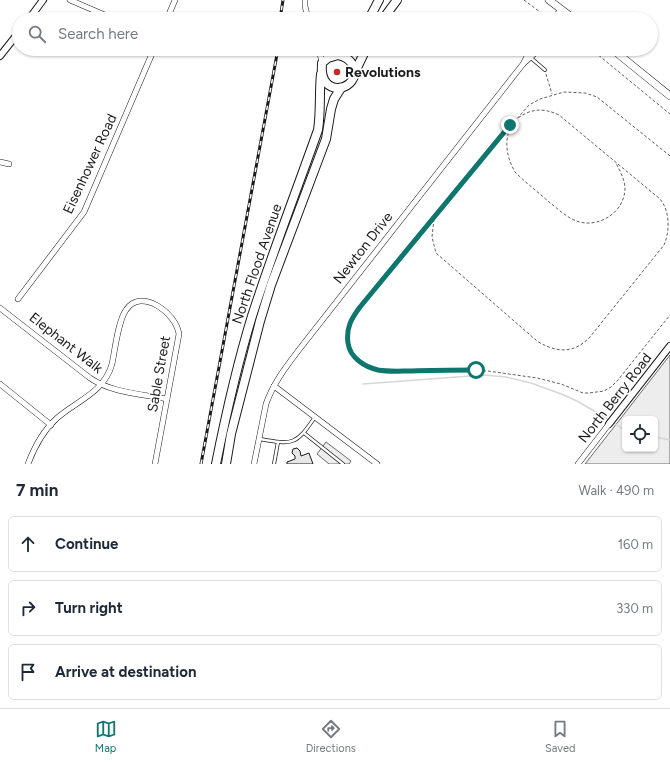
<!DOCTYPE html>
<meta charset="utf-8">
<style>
body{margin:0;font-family:Figtree,sans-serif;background:#f2f2f3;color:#1f2937}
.controls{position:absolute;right:12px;bottom:12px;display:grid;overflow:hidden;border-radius:6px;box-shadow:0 1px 3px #0004}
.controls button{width:36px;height:36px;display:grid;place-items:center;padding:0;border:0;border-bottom:1px solid #e0e1e3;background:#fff;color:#1f2937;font:20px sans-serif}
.stop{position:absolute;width:12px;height:12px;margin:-9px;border:3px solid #0f766e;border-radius:50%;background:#fff}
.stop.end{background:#0f766e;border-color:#fff;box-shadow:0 1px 4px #0008}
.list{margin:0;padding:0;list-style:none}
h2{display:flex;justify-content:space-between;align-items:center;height:52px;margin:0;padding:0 16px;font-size:17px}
h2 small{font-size:13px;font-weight:400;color:#747a83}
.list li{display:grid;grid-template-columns:26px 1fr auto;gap:12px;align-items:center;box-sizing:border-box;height:56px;margin:0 8px 8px;padding:0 8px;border:1px solid #e0e1e3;border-radius:6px}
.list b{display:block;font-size:15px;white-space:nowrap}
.list em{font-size:13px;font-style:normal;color:#747a83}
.icon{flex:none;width:22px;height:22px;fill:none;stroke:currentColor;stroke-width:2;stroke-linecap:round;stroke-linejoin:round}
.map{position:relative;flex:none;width:670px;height:464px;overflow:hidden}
.search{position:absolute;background:#fff;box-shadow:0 1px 3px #0004;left:12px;right:12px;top:12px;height:44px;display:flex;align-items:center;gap:10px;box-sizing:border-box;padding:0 14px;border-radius:22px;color:#747a83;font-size:15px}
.sheet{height:244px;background:#fff}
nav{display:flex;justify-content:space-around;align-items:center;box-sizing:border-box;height:56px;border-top:1px solid #e0e1e3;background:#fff;font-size:11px;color:#747a83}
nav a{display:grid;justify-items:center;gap:2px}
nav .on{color:#0f766e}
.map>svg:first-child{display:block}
.built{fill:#ededed;stroke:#6a6a6a;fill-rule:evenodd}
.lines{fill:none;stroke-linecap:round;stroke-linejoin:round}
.stream{stroke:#d7d7d7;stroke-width:1.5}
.building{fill:#e6e6e6;stroke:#1a1a1a}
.service-casing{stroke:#1a1a1a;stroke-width:4}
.minor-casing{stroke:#1a1a1a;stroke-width:6}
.tertiary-casing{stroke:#1a1a1a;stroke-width:8}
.secondary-casing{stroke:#1a1a1a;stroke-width:8}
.primary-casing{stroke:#1a1a1a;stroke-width:10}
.path{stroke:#5f5f5f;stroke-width:1;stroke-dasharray:3 2;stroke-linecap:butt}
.service{stroke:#fff;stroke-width:2.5}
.minor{stroke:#fff;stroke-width:5}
.tertiary{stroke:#fff;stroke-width:6}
.secondary{stroke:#fff;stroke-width:7}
.primary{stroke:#fff;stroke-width:8}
.rail-casing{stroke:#1a1a1a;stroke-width:3}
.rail{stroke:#fff;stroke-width:1.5;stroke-dasharray:4.5;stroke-linecap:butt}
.route{stroke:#0f766e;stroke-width:5}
.poi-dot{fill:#c62828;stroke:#fff;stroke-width:1.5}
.labels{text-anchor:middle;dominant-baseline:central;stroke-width:3;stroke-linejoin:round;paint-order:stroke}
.poi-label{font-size:14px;font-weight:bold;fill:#1a1a1a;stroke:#fff;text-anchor:start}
.street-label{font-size:14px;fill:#1a1a1a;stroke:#fff}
</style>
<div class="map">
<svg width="670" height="464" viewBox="0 0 670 464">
<rect width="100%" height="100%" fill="#fff"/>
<g class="built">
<path d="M670,355V464H585L614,427ZM625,419H655V449H625Z"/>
<polygon points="326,442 351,461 349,464 329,464 317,454"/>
</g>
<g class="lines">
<g class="stream">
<polyline points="363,384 484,375 506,377 531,383 564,395 579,402 609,420"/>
<polyline points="612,422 625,430"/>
<polyline points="655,437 670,440"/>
</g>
</g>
<polygon class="building" points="297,448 300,451 301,456 309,453 313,464 287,464 287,462 295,459 295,456 292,453 293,449"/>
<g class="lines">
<defs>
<g id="service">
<polyline points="531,58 545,70"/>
<polyline points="304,433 343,464"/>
<path d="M260,439C293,445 296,445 315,417"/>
<polyline points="274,464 278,442"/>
</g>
<g id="minor">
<polyline points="70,0 114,19"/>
<polyline points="305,0 305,6 308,19"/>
<polyline points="167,19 175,0"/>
<polyline points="554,19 561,9"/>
<polyline points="319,49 322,63"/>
<polyline points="328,49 333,56"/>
<polyline points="524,63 533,55 538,49"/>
<polyline points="0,162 9,164"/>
<polyline points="18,299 84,212 154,49"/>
<path d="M0,308L90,378C112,393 142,394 167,399"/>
<polyline points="0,384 51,425"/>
<polyline points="274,386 377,464"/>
<path d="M28,464C34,448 43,431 56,419C76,401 104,393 112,364C115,350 118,321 126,310C141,287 176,313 179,334L155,464"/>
<path d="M254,464L266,404C273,384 285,368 298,351L523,64L531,49"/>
<polyline points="578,464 609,424"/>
</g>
<g id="tertiary">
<polyline points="29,19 43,0"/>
<polyline points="0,56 19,32"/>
<polyline points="609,424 670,346"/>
</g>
<g id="secondary">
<polyline points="549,0 574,19"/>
<polyline points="612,49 670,96"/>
</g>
<g id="primary">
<polyline points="369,19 379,0"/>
<polyline points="383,19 397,0"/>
<path d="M338,55C345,57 350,59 353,66C363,89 318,102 322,63L328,58Z"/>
<polyline points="354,74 366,49"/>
<path d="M216,464C226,414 237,365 252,316C272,254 296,192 318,130C321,111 319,93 321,74"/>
<polyline points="226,464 231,434 260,321 271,285 326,139 331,109 334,99 341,88"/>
</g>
</defs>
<use href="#service" class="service-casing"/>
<use href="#minor" class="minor-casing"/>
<use href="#tertiary" class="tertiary-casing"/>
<use href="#secondary" class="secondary-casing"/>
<use href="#primary" class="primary-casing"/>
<g class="path">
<polyline points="524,0 548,18"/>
<polyline points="591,49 670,114"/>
<polyline points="546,74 552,94"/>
<path d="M510,128C504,143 507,158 515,172C526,183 538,192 549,202C557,208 565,216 574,220C596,230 624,214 625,189C625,180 620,171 616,163"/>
<path d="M670,156L597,97L585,93L564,92L540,99L529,105L507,130L354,314C337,341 352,363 381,370L488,371L537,378L561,384L583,393H589L604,391L611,387L618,380L670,315"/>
<path d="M434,219L432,237L436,253L537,341C556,353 574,354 590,337L664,245C670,231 670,211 660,199L559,115C544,108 532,108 518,118"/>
</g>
<use href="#service" class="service"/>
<use href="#minor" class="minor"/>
<use href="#tertiary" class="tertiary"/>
<use href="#secondary" class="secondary"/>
<use href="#primary" class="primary"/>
<defs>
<g id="rail">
<polyline points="280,19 283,0"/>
<polyline points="201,464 278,49"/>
</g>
</defs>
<use href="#rail" class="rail-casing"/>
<use href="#rail" class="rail"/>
</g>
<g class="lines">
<path class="route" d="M476,370C455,370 433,370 412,371C401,371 389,372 378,370C365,367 350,358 348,343C346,328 351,319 360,307L510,125"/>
</g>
<circle class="poi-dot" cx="337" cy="72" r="4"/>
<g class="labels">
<g class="poi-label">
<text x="345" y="72">Revolutions</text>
</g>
<g class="street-label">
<text transform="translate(90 164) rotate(-65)">Eisenhower Road</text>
<text transform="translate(363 248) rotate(-52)">Newton Drive</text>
<text transform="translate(257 264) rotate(-71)">North Flood Avenue</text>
<text transform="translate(66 343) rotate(38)">Elephant Walk</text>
<text transform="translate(159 374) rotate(-80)">Sable Street</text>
<text transform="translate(615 398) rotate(-52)">North Berry Road</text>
</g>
</g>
</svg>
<div class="controls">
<button><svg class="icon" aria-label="locate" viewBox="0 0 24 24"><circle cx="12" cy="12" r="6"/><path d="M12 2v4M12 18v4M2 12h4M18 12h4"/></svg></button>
</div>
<div class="stop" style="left:476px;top:370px"></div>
<div class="stop end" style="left:510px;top:125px"></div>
<div class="search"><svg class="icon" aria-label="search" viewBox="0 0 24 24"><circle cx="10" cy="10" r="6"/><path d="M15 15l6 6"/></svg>Search here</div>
</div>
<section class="sheet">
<h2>7 min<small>Walk · 490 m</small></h2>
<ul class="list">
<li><svg class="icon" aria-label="ahead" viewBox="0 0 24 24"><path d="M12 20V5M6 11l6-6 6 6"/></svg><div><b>Continue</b></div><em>160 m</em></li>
<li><svg class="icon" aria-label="right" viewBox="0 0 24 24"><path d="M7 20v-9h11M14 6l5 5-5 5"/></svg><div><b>Turn right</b></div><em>330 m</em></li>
<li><svg class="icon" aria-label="arrive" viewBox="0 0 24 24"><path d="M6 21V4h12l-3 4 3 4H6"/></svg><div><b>Arrive at destination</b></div></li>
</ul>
</section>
<nav>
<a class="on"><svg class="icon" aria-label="map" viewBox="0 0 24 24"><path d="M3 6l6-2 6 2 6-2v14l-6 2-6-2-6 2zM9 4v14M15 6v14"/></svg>Map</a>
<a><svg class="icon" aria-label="directions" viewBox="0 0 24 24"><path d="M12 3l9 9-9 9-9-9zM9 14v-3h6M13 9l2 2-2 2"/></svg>Directions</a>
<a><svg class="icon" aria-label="saved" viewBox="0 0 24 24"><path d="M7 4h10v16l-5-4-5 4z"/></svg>Saved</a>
</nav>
